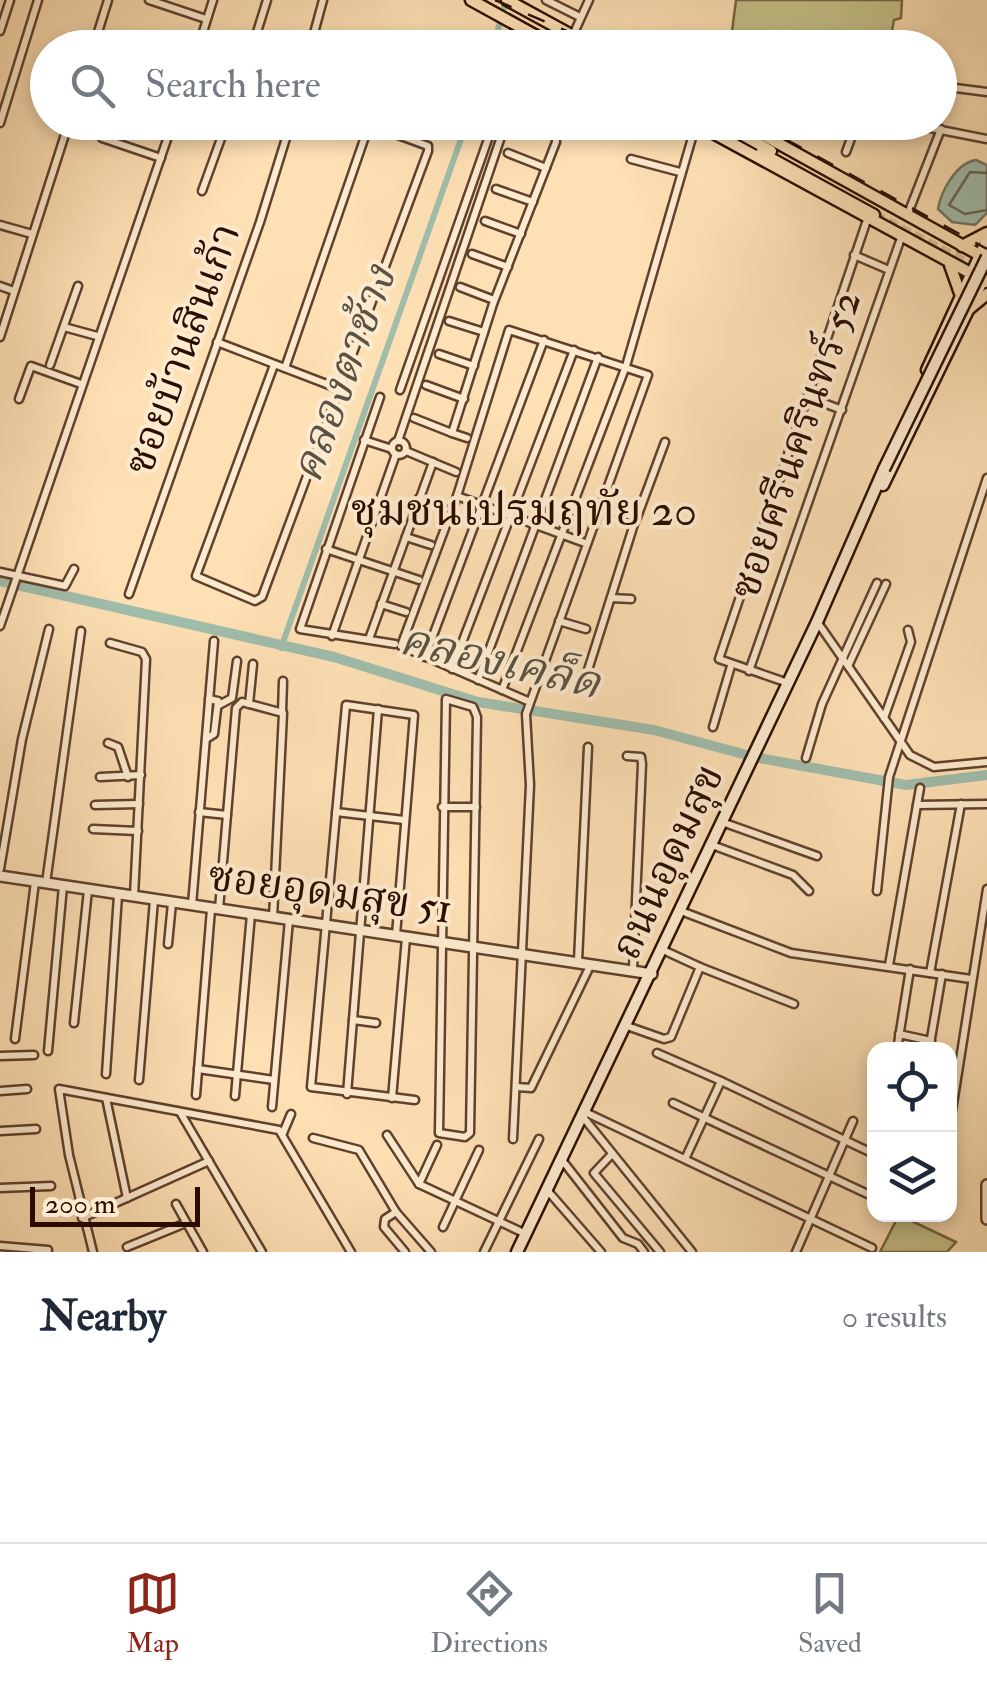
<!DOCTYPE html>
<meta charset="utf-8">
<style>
body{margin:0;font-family:"IM FELL Double Pica","Noto Serif Thai",serif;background:#f6f6f7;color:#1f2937}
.controls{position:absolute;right:30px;bottom:30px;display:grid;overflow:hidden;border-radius:20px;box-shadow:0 5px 15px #0003}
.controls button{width:90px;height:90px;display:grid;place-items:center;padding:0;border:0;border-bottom:2px solid #e0e1e3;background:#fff;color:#1f2937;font:50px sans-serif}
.scale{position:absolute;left:30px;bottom:25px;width:170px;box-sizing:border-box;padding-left:10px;border:5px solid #2b0c00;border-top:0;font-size:28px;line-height:35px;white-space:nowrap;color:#2b0c00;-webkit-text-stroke:8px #feebcf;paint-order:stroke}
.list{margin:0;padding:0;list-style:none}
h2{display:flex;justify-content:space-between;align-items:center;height:130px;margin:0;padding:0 40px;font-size:42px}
h2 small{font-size:32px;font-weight:400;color:#747a83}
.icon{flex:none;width:55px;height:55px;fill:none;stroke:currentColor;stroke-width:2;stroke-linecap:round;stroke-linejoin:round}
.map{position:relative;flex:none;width:987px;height:1252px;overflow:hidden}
.search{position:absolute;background:#fff;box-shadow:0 5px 15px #0003;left:30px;right:30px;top:30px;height:110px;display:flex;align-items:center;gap:25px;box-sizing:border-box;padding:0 35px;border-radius:55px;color:#747a83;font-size:38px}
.sheet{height:290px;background:#fff}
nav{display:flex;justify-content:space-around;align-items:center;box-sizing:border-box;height:140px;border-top:2px solid #e0e1e3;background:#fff;font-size:28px;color:#747a83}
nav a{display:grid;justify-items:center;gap:5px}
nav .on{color:#8f2418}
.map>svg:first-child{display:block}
.green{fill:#c5c18a;stroke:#786645;stroke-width:2.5}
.water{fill:#a0bdac;stroke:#717667;stroke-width:2.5}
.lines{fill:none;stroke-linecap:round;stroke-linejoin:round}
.shore{stroke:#666456;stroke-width:2.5}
.canal{stroke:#a0bdac;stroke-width:6}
.river{stroke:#a0bdac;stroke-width:10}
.primary-tunnel{stroke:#dec09a;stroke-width:10;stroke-dasharray:10 5;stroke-linecap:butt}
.minor-casing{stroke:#60412d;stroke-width:11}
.tertiary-casing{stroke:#60412d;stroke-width:14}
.secondary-casing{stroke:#2b0c00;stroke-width:15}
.primary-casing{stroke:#2b0c00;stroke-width:15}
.minor{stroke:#feebcf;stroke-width:6}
.tertiary{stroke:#feebcf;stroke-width:9}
.secondary{stroke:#feebcf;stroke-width:10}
.primary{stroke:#fee0b5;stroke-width:10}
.rail{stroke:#2b0c00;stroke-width:2.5;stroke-dasharray:18 18;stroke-linecap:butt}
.secondary-bridge-casing{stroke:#2b0c00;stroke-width:15;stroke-linecap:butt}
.secondary-bridge{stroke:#feebcf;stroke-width:10}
.labels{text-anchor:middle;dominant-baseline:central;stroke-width:8;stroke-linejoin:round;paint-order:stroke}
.street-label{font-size:42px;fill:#2b0c00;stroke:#feebcf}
.water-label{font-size:45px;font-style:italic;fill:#5a5345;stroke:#feebcf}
.neighbourhood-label{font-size:45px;fill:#2b0c00;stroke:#feebcf}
</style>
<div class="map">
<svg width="987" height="1252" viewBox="0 0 987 1252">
<rect width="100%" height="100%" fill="#fee0b5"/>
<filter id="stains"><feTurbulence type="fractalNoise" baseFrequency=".002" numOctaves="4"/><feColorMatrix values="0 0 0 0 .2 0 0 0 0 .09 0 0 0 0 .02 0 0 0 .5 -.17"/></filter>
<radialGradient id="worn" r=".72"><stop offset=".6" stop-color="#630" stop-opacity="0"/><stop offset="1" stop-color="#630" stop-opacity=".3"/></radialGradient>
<g class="green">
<polygon points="736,0 902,0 901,18 894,20 889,47 730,47"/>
<polygon points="899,1215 956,1242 947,1252 880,1252"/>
</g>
<path class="water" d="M976,160L987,165V213L975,225L952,222L938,209C941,191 956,163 976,160Z"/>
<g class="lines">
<polyline class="shore" points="987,173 970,172 949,205 965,214 987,210"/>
<g class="canal">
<polyline points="493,48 506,0"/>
<polyline points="281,648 467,122"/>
</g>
<polyline class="river" points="0,581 334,657 478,702 654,730 754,757 906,785 987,775"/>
<polyline class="primary-tunnel" points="874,215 982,271"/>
<defs>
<g id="minor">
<polyline points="149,0 206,19"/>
<polyline points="546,0 580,17"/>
<polyline points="0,31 10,0"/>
<polyline points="573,35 589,0"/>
<polyline points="127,47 127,48"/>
<polyline points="93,48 108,0"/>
<polyline points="198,48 213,0"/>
<polyline points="252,48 267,0"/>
<polyline points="310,48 323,0"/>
<polyline points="940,86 987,92"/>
<polyline points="900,122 987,139"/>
<polyline points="0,123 38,0"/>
<polyline points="102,138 161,158"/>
<polyline points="846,152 857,122"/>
<polyline points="508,153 546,168"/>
<polyline points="631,159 680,172"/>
<polyline points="496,189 533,202"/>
<polyline points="202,191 227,122"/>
<polyline points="907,216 941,129"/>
<polyline points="485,221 521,234"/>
<polyline points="0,225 32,234"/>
<polyline points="472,254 508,267"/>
<polyline points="854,255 889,270"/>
<polyline points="0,286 14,291"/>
<polyline points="460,287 494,300"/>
<polyline points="449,321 484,332"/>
<polyline points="64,327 97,336"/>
<polyline points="0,337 69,122"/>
<polyline points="217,342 337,388"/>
<polyline points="439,354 474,366"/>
<polyline points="50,365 78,286"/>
<polyline points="274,365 196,576 255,601 262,597 428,151 428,146 363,122"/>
<polyline points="285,368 369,125"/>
<polyline points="426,385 464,399"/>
<polyline points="400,390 494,122"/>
<polyline points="380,397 300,629 395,644"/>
<polyline points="808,397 842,410"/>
<polyline points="19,399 31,366 81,384"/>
<polyline points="414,418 452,433 493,304 556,142 555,122"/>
<polyline points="452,433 467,438"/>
<polyline points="364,440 392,449"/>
<polyline points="398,441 506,122"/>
<circle cx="399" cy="448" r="7"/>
<polyline points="406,451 456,472"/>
<polyline points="457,496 585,543"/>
<polyline points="419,498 445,509"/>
<polyline points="636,520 665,442"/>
<polyline points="406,537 431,545"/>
<polyline points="326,549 419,580"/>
<polyline points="0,572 65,586 74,569"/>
<polyline points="129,594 260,222 291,122"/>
<polyline points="611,598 631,599"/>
<polyline points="381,604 406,612"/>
<polyline points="559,621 586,629"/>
<polyline points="818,623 910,755 934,767 987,762"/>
<polyline points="0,626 173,122"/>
<polyline points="332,636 396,454"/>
<polyline points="369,639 433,462"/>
<polyline points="110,643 142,652 146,659 134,896"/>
<polyline points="425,657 544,340"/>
<polyline points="849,664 886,584"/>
<polyline points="452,669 574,350"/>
<polyline points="749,671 901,238"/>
<polyline points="478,680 598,357"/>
<polyline points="788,683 719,659 867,220"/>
<polyline points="582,689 635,521 632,516 599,508"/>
<polyline points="502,690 626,366 696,124"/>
<polygon points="446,699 473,707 477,717 470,1133 465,1137 439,1133"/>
<polyline points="249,704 253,664"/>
<polyline points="219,705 232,698 237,661"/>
<polyline points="282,712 283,681"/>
<polyline points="884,718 911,642 908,630"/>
<polyline points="713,727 731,666"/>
<polyline points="206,739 214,734 218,701 209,699"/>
<polyline points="108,743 118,747 128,777"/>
<polyline points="627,756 641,757 642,764 633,968"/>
<polyline points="806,758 822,704 877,583"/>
<polyline points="100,777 141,775"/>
<polyline points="95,805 139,804"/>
<polyline points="917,805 920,788"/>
<polyline points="442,807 476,807"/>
<polyline points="199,812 227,815"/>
<polyline points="336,812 404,820"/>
<polyline points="722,822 817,856"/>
<polyline points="93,829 138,831"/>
<polyline points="712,845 793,875 809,891"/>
<polyline points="0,869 22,739 49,629"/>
<polyline points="46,883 81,631"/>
<polyline points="877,891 889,777 987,478"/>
<polyline points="192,905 214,641"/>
<polyline points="219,909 236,708 242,702 283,713 273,918"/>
<polyline points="681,911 791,953 971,979"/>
<polyline points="396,935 414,715 346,705 311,1087 415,1100"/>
<polyline points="168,944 172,903"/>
<polyline points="578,961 588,747"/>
<polyline points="889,965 917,805 987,804"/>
<polyline points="700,967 794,1004"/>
<polyline points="930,973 961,804"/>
<polyline points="353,1020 376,1023"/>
<polyline points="74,1023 88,890"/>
<polyline points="627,1026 664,1039 671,1037 700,967 663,950"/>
<polyline points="899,1034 931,1041"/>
<polyline points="15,1039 35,882"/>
<polyline points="897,1050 910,969"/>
<polyline points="929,1050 942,974"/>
<polyline points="48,1051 63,886"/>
<polyline points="657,1053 721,1081 686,1157"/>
<polyline points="0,1056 34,1055"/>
<polyline points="198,1069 274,1080"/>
<polyline points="106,1074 118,895"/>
<polyline points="139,1080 154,900"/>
<polyline points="721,1081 874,1154"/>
<polyline points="517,1087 531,1088 591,964"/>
<polyline points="0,1091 27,1089"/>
<polyline points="347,1094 378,709"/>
<polyline points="196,1095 211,909"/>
<polyline points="235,1096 251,914"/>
<polyline points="106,1098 127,1198"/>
<polyline points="392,1098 406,938"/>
<polyline points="673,1103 874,1197"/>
<polyline points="272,1107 289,920"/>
<polyline points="180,1112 262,1252"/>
<polyline points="585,1112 872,1248"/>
<polyline points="583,1117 692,1252"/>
<polyline points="950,1123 987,889"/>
<polyline points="0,1131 36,1129"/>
<polyline points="283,1133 291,1114"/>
<polyline points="387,1135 419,1184 526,1234"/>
<polyline points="313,1138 359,1150 396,1212 431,1252"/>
<polyline points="513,1139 530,785 526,714 648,375 509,330 457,496 401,646 530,702"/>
<polyline points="612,1154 594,1173 660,1252"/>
<polyline points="562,1160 623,1238 638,1244 644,1252"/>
<polyline points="419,1184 437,1145"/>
<polyline points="0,1188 51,1186"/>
<polyline points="547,1190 601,1252"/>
<polyline points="176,1204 203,1252"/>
<polyline points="396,1212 385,1219 384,1227 405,1252"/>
<polyline points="82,1218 209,1161"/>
<polyline points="443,1227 479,1150"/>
<polyline points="0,1246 48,1250"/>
<polyline points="127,1247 186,1223"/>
<polyline points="93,1252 69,1155 59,1089 279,1130 351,1252"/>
<polyline points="484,1252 539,1139"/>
<polyline points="796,1252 853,1121"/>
</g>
<g id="tertiary">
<polyline points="0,876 652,974"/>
<polyline points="987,1185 987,1219"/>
</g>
<g id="secondary">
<polyline points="927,370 987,240"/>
<polyline points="883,485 987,271"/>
<polyline points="517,1252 817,622 884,469"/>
</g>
<g id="primary">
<polyline points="471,0 558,48"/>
<polyline points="507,0 595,48"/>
<polyline points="693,122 987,282"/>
<polyline points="719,122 771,151"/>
<polyline points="740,122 987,259"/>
<polyline points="761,153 874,215"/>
<polyline points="962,246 987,233"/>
<polyline points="950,265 961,296"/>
<polyline points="969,309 987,294"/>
</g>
</defs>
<use href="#minor" class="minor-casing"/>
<use href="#tertiary" class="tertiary-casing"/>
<use href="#secondary" class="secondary-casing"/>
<use href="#primary" class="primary-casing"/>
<use href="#minor" class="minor"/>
<use href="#tertiary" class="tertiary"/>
<use href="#secondary" class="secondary"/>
<use href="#primary" class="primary"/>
<g class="rail">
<polyline points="495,0 606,48"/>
<polyline points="754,122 987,249"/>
</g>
<defs>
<polyline id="secondary-bridge" points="884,469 987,257"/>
</defs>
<use href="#secondary-bridge" class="secondary-bridge-casing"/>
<use href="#secondary-bridge" class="secondary-bridge"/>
</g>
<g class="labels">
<g class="street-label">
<text transform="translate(183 349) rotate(-70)">ซอยบ้านสินเก้า</text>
<text transform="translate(796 445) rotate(-71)">ซอยศรีนครินทร์ 52</text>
<text transform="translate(668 862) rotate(-65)">ถนนอุดมสุข</text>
<text transform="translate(330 893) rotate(8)">ซอยอุดมสุข 51</text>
</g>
<g class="water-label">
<text transform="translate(344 374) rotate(-70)">คลองตาช้าง</text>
<text transform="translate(500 662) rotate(13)">คลองเคล็ด</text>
</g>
<g class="neighbourhood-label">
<text x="524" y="511">ชุมชนเปรมฤทัย 20</text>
</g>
</g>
<rect width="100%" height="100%" filter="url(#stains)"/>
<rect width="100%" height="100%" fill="url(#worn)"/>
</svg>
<div class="controls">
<button><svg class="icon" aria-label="locate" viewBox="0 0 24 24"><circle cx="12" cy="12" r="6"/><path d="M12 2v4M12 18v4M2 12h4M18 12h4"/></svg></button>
<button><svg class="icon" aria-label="layers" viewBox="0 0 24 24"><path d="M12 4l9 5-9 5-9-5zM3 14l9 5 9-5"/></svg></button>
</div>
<div class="scale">200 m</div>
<div class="search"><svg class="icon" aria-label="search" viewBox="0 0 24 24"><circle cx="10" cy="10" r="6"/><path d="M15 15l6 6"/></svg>Search here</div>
</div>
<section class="sheet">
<h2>Nearby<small>0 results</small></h2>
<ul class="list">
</ul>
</section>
<nav>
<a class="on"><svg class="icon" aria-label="map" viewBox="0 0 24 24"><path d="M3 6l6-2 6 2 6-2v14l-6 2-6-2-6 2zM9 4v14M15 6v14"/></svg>Map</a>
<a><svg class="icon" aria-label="directions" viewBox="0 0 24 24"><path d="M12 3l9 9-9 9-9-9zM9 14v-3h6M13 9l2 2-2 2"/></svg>Directions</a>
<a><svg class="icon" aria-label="saved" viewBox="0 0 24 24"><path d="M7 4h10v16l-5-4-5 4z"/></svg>Saved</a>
</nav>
